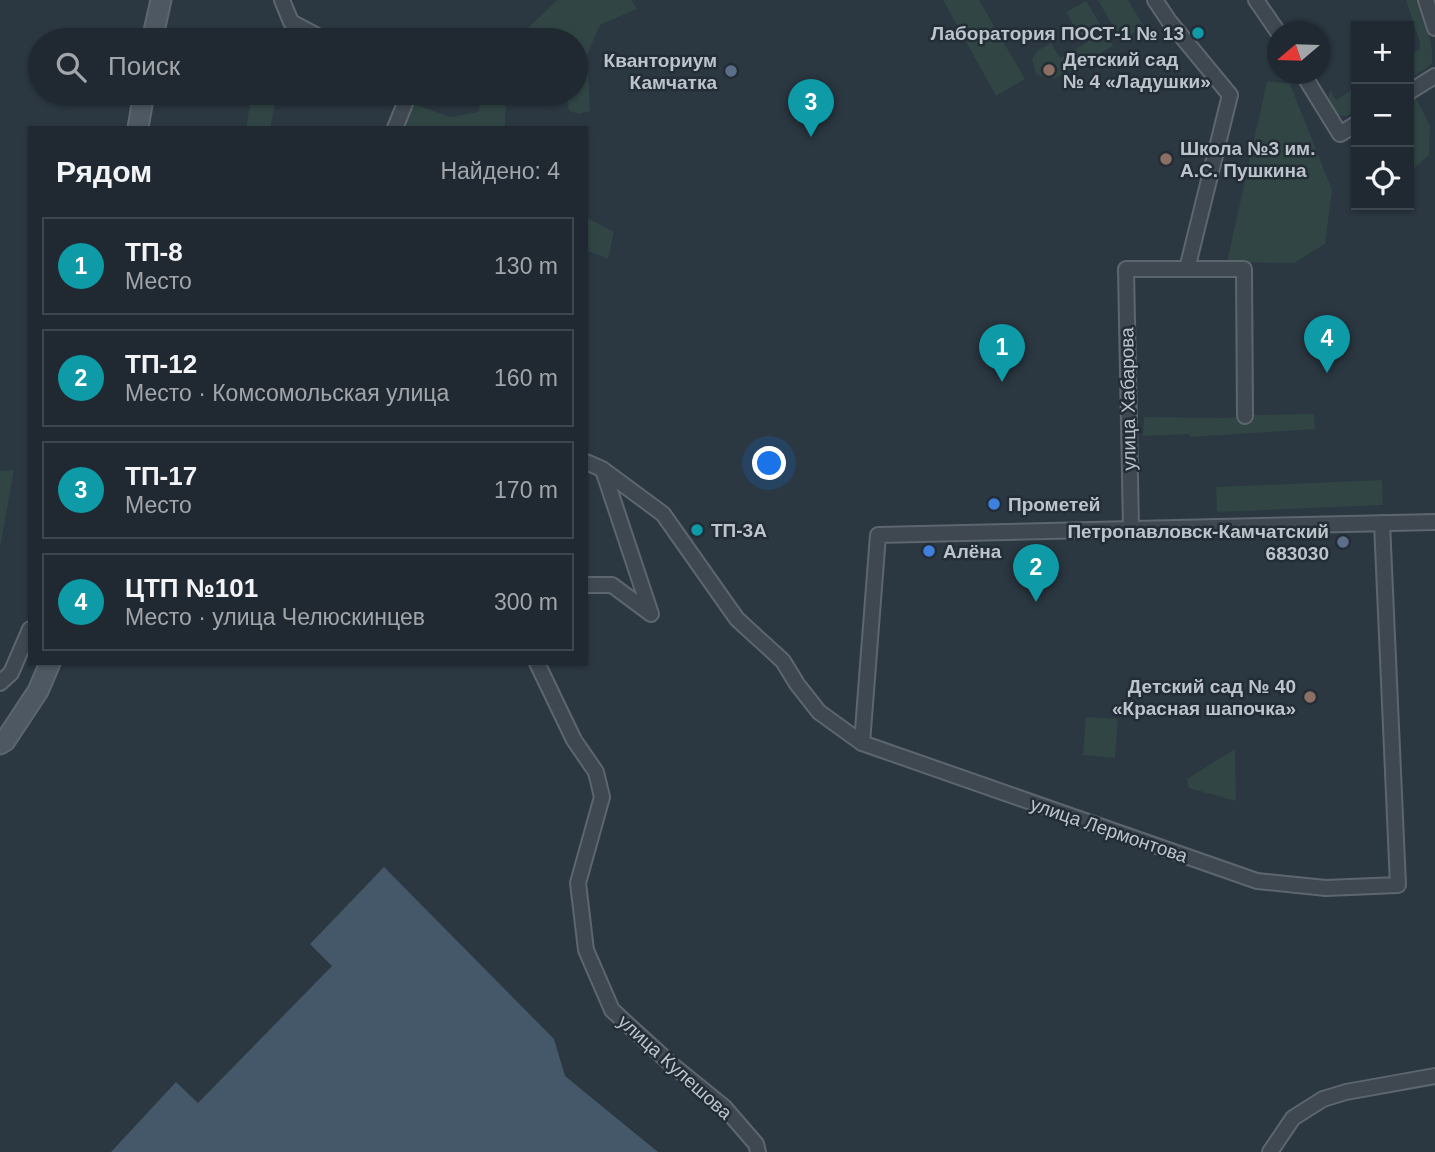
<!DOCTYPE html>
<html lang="ru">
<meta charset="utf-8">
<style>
body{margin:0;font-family:Arial,sans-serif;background:#2d353d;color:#f1f3f6}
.controls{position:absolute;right:21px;top:21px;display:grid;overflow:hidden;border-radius:0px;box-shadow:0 2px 5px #0004}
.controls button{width:63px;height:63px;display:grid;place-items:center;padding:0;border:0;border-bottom:2px solid #3d454d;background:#202931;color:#f1f3f6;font:35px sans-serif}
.compass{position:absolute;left:1267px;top:21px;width:63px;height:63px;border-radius:50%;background:#202931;box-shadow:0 2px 5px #0004;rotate:251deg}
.you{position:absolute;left:770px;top:464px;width:24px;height:24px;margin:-18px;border:5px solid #fff;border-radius:50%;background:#1a73e8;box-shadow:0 0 0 10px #1a73e833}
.badge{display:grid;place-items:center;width:46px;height:46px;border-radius:50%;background:#9ec6ee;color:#fff;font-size:23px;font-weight:700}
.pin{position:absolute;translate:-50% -58px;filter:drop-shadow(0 2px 4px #0008)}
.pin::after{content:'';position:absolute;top:37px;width:24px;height:21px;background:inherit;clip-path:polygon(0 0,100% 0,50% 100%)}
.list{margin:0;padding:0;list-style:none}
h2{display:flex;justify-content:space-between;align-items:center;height:91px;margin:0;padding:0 28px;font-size:30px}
h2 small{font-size:23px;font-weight:400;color:#a2a6ab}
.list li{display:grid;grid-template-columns:46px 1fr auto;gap:21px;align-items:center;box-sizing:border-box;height:98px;margin:0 14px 14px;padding:0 14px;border:2px solid #3d454d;border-radius:0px}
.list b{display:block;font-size:26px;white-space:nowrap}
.list p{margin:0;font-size:23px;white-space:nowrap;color:#a2a6ab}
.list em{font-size:23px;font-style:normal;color:#a2a6ab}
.icon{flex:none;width:38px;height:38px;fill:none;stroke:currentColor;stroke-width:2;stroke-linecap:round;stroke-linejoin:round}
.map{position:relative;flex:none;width:1435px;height:1152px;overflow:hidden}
.search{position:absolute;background:#202931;box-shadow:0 2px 5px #0004;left:28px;top:28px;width:560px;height:77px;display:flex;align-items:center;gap:18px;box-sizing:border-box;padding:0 24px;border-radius:38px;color:#a2a6ab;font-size:26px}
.panel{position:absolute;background:#202931;box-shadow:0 2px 5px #0004;left:28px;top:126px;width:560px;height:539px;border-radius:0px}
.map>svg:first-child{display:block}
.green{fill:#304544}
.water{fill:#445869}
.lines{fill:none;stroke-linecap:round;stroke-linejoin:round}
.street-casing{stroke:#5d666e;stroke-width:18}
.secondary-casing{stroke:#5d666e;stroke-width:23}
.street{stroke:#3f4851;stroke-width:14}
.secondary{stroke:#4d5863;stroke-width:19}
.culture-dot{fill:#0f9aa8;stroke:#232d36;stroke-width:2.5}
.education-dot{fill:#8d6e63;stroke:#232d36;stroke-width:2.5}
.service-dot{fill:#5c6f8a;stroke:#232d36;stroke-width:2.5}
.shop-dot{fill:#3f7fe0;stroke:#232d36;stroke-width:2.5}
.labels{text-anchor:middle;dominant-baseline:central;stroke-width:5;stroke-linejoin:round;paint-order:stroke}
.poi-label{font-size:19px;font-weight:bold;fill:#bcc3cb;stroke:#232d36;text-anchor:start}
.street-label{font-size:19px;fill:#bcc3cb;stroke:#232d36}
</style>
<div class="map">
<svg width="1435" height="1152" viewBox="0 0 1435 1152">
<rect width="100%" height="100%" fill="#2b3741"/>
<g class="green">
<polygon points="557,0 631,0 637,9 600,25 587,55 590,111 579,114 569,111 566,93 576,93 576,40 516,40"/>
<polygon points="943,0 979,0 1025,79 996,96"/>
<polygon points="1098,0 1128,0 1144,27 1121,40"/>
<path d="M1406,0H1420C1424,13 1435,52 1432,63C1426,70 1416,74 1409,78V56L1420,49V43Z"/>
<polygon points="1086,1 1100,24 1080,36 1066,12"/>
<polygon points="1105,32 1113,46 1056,78 1045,78 1036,74 1032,59 1037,51 1051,43 1060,58"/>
<polygon points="1267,81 1290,84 1332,190 1325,244 1294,263 1227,262"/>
<path d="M1356,87V110C1353,112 1349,115 1346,116C1332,117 1326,101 1330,90L1336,100Z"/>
<polygon points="252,93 277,93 270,128 246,128"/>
<polygon points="483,93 506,93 505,128 404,128 414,104 450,117 478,112"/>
<polygon points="1416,98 1430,126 1429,155 1413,169 1409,161 1409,103"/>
<polygon points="586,217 614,232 608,259 586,250"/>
<polygon points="1314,414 1315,429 1190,437 1190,434 1143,436 1144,417 1228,418 1254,415"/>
<polygon points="14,470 0,548 0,471"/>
<polygon points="1382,480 1383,505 1217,512 1216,487"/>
<polygon points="1086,717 1118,719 1115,758 1083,755"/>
<polygon points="1235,749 1236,801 1189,788 1187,779"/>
</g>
<polygon class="water" points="384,867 554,1039 565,1076 658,1152 111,1152 176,1082 198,1103 332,966 310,944"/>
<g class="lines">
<defs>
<g id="street">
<polyline points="282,0 291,22 325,40"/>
<polyline points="1155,0 1169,21 1230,95 1187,269"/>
<polyline points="1256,0 1278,32"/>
<polyline points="1426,0 1435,28"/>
<polyline points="1303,74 1340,134 1356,124"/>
<polyline points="1409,92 1435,76"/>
<polyline points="395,128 406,101 402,93"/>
<polyline points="586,462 602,469 663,514 737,619 783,661 797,684 819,712 862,743 1257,881 1326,888 1398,885 1382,523"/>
<polyline points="1131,529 1126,269 1244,269 1245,416"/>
<polyline points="586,585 612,585 651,614 603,470"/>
<polyline points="537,663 574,740 596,772 602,797 578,883 586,950 612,1010 671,1064 724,1107 756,1144 758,1152"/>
<polyline points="0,683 11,673 30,629"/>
<polyline points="862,743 878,535 1435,522"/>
<polyline points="1270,1152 1293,1118 1323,1099 1346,1092 1435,1076"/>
</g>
<g id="secondary">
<polyline points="152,40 161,0"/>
<polyline points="138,128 144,93"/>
<polyline points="0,744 5,741 38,691 50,663"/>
</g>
</defs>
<use href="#street" class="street-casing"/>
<use href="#secondary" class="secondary-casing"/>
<use href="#street" class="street"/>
<use href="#secondary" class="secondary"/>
</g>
<g class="culture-dot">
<circle cx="1198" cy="33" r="7"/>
<circle cx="697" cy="530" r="7"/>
</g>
<g class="education-dot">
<circle cx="1049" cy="70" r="7"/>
<circle cx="1166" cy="159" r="7"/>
<circle cx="1310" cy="697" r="7"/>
</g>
<g class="service-dot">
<circle cx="731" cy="71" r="7"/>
<circle cx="1343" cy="542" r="7"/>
</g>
<g class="shop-dot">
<circle cx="994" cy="504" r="7"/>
<circle cx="929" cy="551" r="7"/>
</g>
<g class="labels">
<g class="poi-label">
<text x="1184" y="33" text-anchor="end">Лаборатория ПОСТ-1 № 13</text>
<text x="1063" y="59">Детский сад<tspan x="1063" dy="22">№ 4 «Ладушки»</tspan></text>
<text x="717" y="60" text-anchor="end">Кванториум<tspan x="717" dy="22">Камчатка</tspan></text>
<text x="1180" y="148">Школа №3 им.<tspan x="1180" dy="22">А.С. Пушкина</tspan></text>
<text x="1008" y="504">Прометей</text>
<text x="711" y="530">ТП-3А</text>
<text x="1329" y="531" text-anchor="end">Петропавловск-Камчатский<tspan x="1329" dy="22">683030</tspan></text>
<text x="943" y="551">Алёна</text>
<text x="1296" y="686" text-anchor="end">Детский сад № 40<tspan x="1296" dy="22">«Красная шапочка»</tspan></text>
</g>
<g class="street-label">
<text transform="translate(1128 399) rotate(-91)">улица Хабарова</text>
<text transform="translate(1109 830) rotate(19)">улица Лермонтова</text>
<text transform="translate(675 1067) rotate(42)">улица Кулешова</text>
</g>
</g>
</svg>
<div class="controls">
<button>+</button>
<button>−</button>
<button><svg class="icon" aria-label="locate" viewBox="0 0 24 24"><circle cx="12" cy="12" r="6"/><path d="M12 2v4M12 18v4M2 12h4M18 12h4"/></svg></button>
</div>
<svg class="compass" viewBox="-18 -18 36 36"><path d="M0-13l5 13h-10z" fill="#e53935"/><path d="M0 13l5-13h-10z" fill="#a2a6ab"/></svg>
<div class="you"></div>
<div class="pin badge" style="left:1002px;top:382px;background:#0f9aa8">1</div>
<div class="pin badge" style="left:1036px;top:602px;background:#0f9aa8">2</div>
<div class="pin badge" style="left:811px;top:137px;background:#0f9aa8">3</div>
<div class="pin badge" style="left:1327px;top:373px;background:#0f9aa8">4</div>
<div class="search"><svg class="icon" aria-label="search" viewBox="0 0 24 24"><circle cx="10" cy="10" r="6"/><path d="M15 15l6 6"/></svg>Поиск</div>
<section class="panel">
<h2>Рядом<small>Найдено: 4</small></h2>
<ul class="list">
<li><span class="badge" style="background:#0f9aa8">1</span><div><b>ТП-8</b><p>Место</p></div><em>130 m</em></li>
<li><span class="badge" style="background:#0f9aa8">2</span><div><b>ТП-12</b><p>Место · Комсомольская улица</p></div><em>160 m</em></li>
<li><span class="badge" style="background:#0f9aa8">3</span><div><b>ТП-17</b><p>Место</p></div><em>170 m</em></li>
<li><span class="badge" style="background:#0f9aa8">4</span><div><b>ЦТП №101</b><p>Место · улица Челюскинцев</p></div><em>300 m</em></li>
</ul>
</section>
</div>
